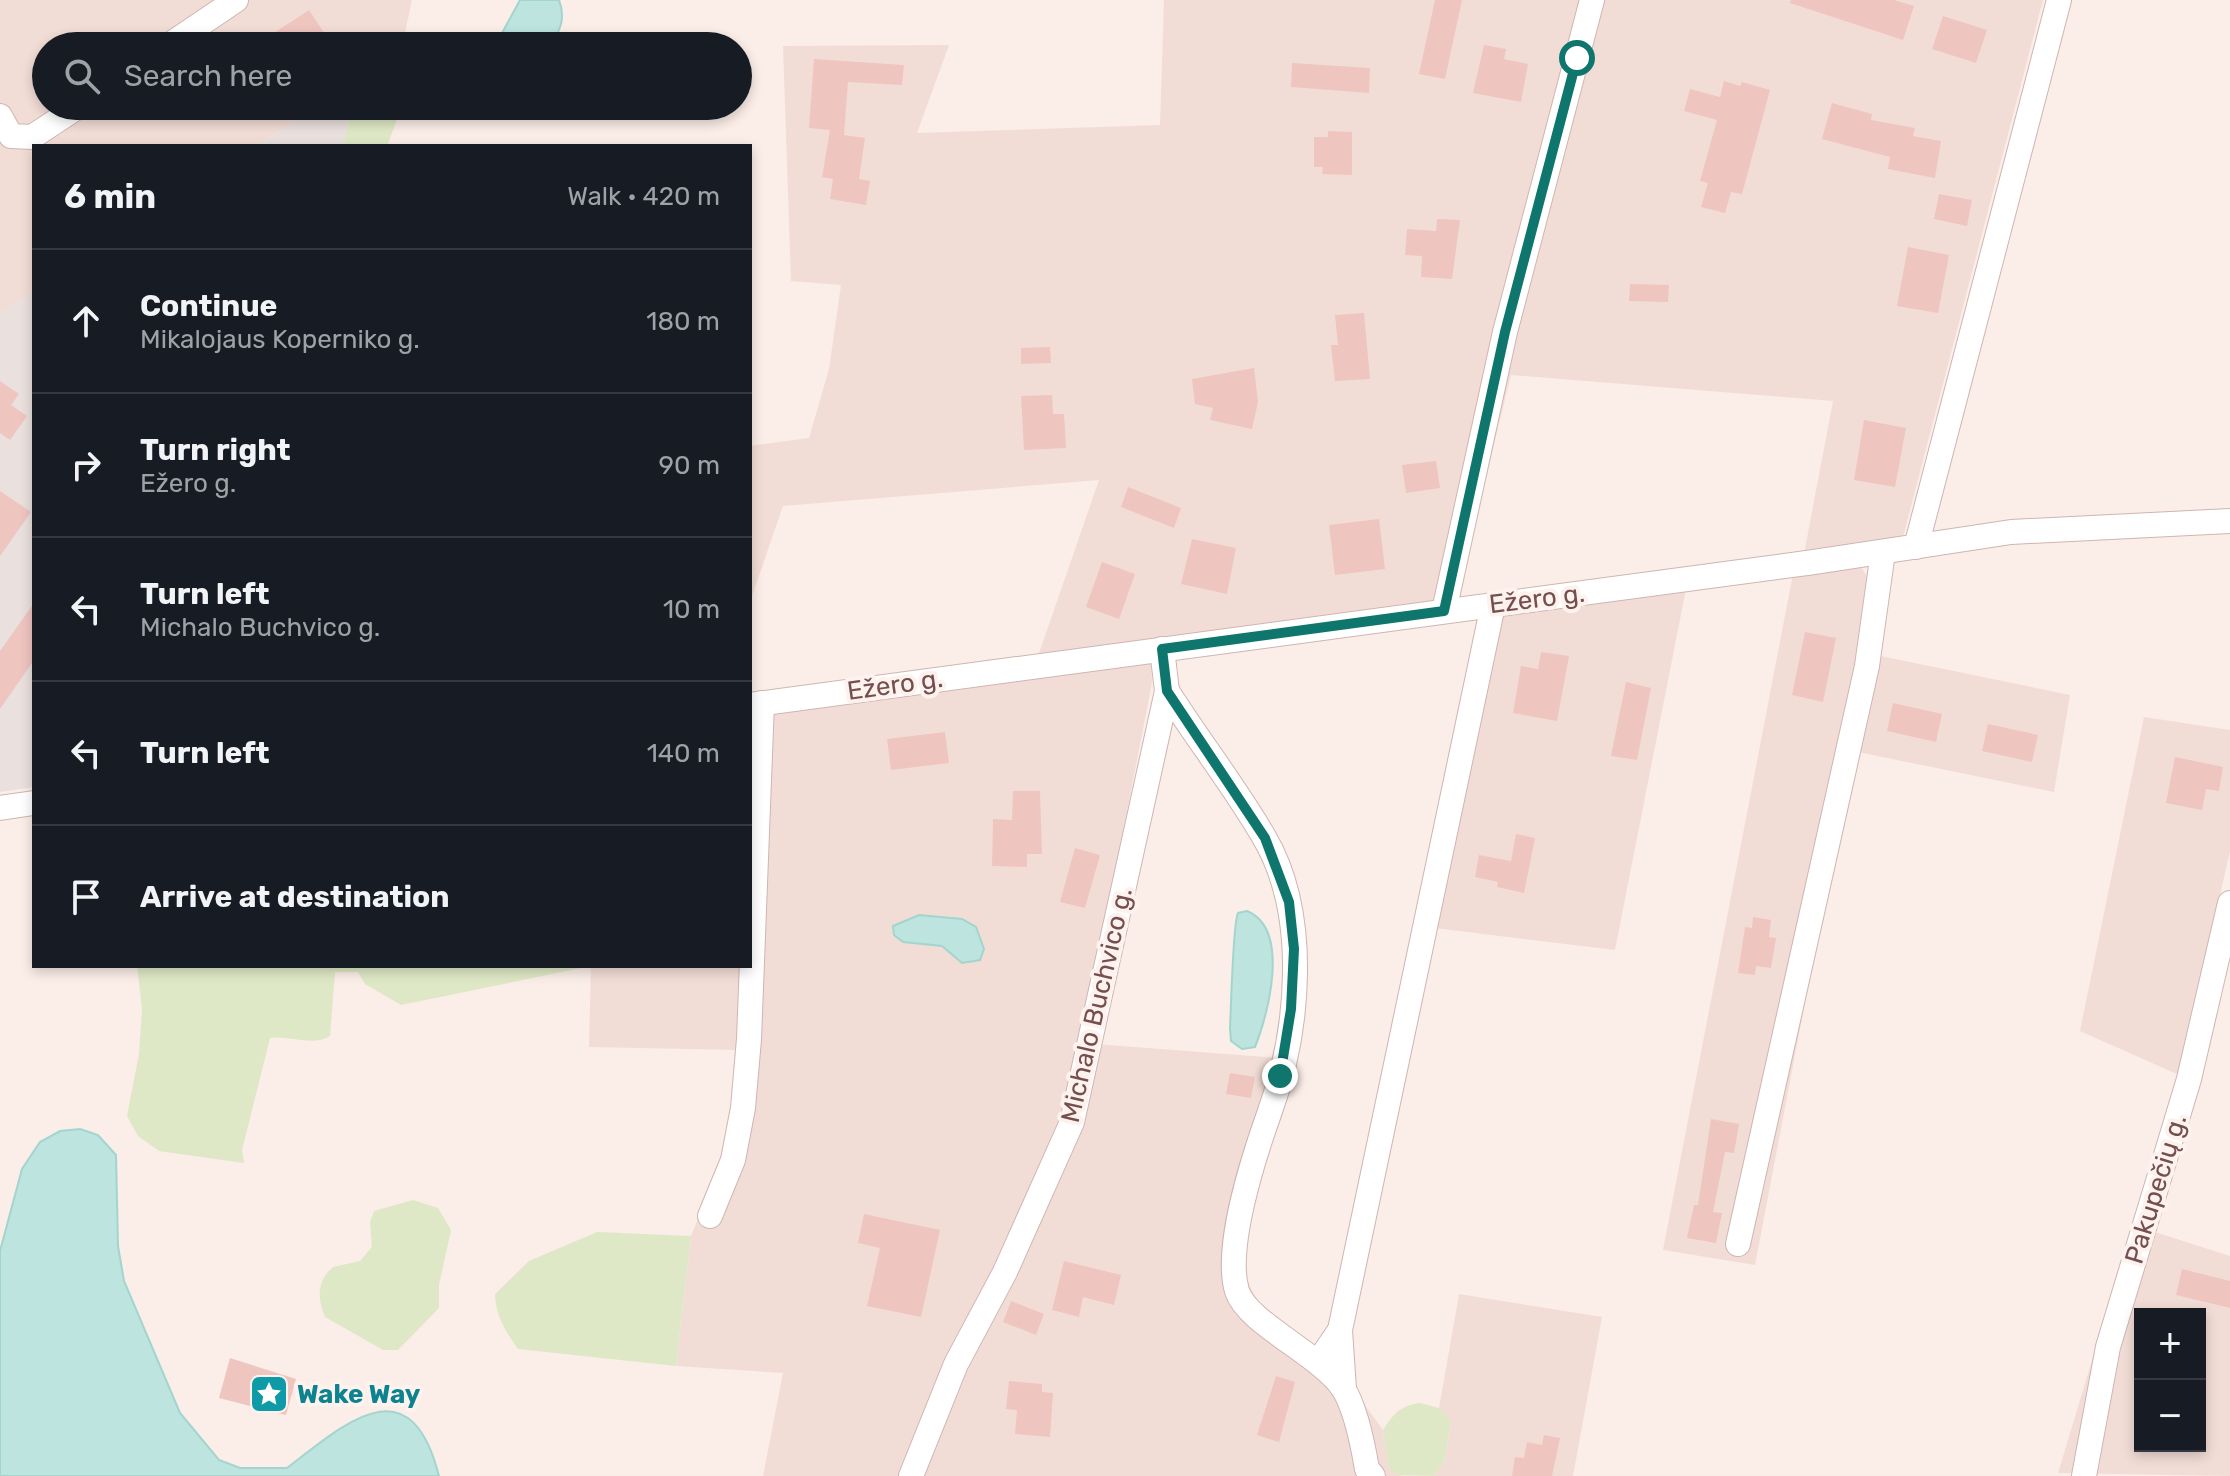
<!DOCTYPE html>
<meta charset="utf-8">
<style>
body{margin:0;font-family:Rubik,sans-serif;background:#242831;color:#f1f3f6}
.controls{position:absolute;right:24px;bottom:24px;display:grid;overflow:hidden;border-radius:0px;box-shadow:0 4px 12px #0003}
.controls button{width:72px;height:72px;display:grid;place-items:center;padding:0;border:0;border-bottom:2px solid #363941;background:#171b24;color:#f1f3f6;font:40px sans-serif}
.stop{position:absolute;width:24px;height:24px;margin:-18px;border:6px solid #0f766e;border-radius:50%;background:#fff}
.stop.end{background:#0f766e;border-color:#fff;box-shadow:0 2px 8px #0008}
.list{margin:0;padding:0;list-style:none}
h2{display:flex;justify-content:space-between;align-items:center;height:104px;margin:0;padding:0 32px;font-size:34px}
h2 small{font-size:26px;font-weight:400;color:#9ea1a6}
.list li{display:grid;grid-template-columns:52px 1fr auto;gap:24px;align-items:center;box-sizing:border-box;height:144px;padding:0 32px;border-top:2px solid #363941}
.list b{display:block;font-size:30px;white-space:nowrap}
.list p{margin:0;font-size:26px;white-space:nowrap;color:#9ea1a6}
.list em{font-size:26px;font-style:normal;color:#9ea1a6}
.icon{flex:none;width:44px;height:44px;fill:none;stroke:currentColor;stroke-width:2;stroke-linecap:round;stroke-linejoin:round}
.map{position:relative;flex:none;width:2230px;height:1476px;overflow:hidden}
.search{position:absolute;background:#171b24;box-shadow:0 4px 12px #0003;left:32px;top:32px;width:720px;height:88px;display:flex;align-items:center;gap:20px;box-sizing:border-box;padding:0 28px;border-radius:44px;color:#9ea1a6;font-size:30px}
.panel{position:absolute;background:#171b24;box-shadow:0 4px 12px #0003;left:32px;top:144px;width:720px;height:824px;border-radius:0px}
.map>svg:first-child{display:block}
.residential{fill:#f2ddd6;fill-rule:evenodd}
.industrial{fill:#eae0de}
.green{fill:#dfe8c6}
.water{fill:#bde4de;stroke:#a3d5ce;stroke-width:2}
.building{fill:#efc5c0}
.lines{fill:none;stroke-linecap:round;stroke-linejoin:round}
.minor-casing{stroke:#cfb5b1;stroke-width:26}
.minor{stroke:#fff;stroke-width:24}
.route{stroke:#0f766e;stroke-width:10}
.labels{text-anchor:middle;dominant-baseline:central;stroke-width:8;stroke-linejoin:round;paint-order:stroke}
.street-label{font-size:26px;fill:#744f4d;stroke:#fef2ee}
.culture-label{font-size:26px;font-weight:bold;fill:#0d838f;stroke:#fef2ee;text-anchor:start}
</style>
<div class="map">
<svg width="2230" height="1476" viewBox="0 0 2230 1476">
<rect width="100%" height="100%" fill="#fbede7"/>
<g class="residential">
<polygon points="0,0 412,0 403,42 398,46 46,46 46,106 318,106 257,146 34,146 34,291 0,313"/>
<polygon points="1164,0 2043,0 1902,541 1804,554 1833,401 1511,375 1456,600 1037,659 1099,480 783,506 750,602 750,446 809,438 829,369 841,285 791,281 783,46 949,45 917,133 1160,125"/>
<polygon points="1860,565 1881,600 1871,654 2070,695 2054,792 1853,751 1755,1265 1663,1250 1793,574"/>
<polygon points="1686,589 1615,950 1418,926 1481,614"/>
<polygon points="1151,661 1152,683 1082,1043 1293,1059 1245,1235 1246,1279 1262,1309 1359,1397 1383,1430 1389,1469 1402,1476 763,1476 783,1373 676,1366 691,1236 725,1153 738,1050 589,1047 591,966 750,966 750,714"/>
<polygon points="2144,717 2230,730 2230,851 2179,1075 2080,1031"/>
<path d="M2133,1225L2230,1256V1476L2058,1473ZM2140,1314H2200V1446H2140Z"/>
<polygon points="1459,1294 1602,1317 1573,1476 1434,1476 1445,1459 1451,1422 1439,1408"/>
</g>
<g class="industrial">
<polygon points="318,106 352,106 343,146 257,146"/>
<polygon points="34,291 34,787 0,792 0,313"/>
</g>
<g class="green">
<polygon points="352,106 402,106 387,146 343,146"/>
<path d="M137,966H591L401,1005L365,984L358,972H335L330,1036C313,1047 290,1035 270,1038L242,1150L244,1163L159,1151L138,1136L127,1116L139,1054L142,1009Z"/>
<path d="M413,1200L438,1208L451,1230L439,1285V1308L398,1350H383L325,1317C317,1299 317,1280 333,1267L360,1261L372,1247L370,1222L374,1211Z"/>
<path d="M597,1232L691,1236L676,1366L518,1349C505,1330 496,1317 495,1294L529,1261Z"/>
<path d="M1420,1403L1439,1408L1451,1421L1445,1459L1434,1476L1397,1475L1389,1469L1383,1430C1394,1413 1400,1406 1420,1403Z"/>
</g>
<g class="water">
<path d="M520,0H559C566,18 560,30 551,46H495Z"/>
<path d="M1247,911C1291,929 1268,1015 1255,1047L1242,1049L1231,1041L1230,1028C1231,1009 1233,922 1238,913Z"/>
<polygon points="919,915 962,919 976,927 984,949 980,960 962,963 942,946 903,942 894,935 893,926"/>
<path d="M80,1129L98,1135L116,1155L118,1246L124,1281L180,1413L219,1460L240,1468H287C346,1423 410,1363 439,1476H0V1251L22,1169L40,1142L60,1131Z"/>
</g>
<g class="building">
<polygon points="1435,0 1462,0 1445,79 1419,74"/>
<polygon points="1791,0 1894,0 1914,6 1903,40 1790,3"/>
<polygon points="309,10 333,46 254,46"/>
<polygon points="1943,16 1987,30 1976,63 1932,49"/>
<polygon points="1484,45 1506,49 1504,59 1528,64 1521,102 1473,93"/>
<polygon points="814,59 904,65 902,85 848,82 844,135 865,138 859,179 870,181 866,205 830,199 833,179 822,177 830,130 809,128"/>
<polygon points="1292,63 1370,68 1369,93 1291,87"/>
<polygon points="1724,81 1740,86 1742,82 1770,90 1742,194 1731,192 1725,213 1701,207 1708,183 1700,181 1717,120 1684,111 1690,89 1720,97"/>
<polygon points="1832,103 1872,114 1871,120 1915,128 1913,136 1941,141 1935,178 1888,169 1890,157 1822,139"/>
<polygon points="1328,131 1352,132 1352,175 1322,174 1323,167 1314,167 1314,137 1328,137"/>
<polygon points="1939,194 1972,200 1967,226 1934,219"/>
<polygon points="1437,219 1460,220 1452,279 1421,277 1422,256 1405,255 1407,229 1436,231"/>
<polygon points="1908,247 1949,255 1938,313 1897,306"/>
<polygon points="1630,284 1669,285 1668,302 1629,301"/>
<polygon points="1364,313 1370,379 1335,381 1331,345 1338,345 1335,315"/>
<polygon points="1050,347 1051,363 1021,364 1021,348"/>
<polygon points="1254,368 1258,402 1252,429 1210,420 1213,408 1195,404 1192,379"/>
<polygon points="0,381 19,394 11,405 27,416 10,440 0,433"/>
<polygon points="1052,395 1053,414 1064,414 1066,448 1024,450 1021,396"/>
<polygon points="1864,420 1906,428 1895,487 1854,480"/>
<polygon points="1436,461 1440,488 1406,493 1402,465"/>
<polygon points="1128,487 1181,508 1174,528 1121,507"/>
<polygon points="0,491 31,512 0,556"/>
<polygon points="1379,519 1385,569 1335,575 1329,525"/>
<polygon points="1192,539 1236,548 1227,594 1181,584"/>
<polygon points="1102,562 1135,574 1119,619 1086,607"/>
<polygon points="34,603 34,660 0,709 0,651"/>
<polygon points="1805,632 1836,638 1823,702 1792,695"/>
<polygon points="1541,652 1569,656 1557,721 1513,713 1521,666 1538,669"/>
<polygon points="1626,682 1651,688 1637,760 1611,756"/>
<polygon points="1893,703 1942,714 1936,742 1887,731"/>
<polygon points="1988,724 2038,735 2032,762 1982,751"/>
<polygon points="945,732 949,763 891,770 887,739"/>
<polygon points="2175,757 2223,767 2219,791 2206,789 2202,810 2166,803"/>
<polygon points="1013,791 1040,791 1042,854 1027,854 1027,867 992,866 993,819 1012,820"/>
<polygon points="1516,834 1535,838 1524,893 1497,887 1498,882 1475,877 1479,855 1511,861"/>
<polygon points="1075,848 1100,855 1085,908 1060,902"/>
<polygon points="1753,917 1771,920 1769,937 1776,938 1771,968 1756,966 1755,975 1738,973 1745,927 1752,928"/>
<polygon points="1230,1073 1255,1077 1251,1098 1226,1094"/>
<polygon points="1711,1119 1739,1124 1734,1153 1725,1152 1713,1212 1722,1213 1716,1243 1687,1238 1694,1205 1698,1205"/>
<polygon points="864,1214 940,1230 921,1317 867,1306 880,1248 858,1243"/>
<polygon points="1064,1261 1121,1275 1114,1305 1083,1297 1079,1317 1052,1310"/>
<polygon points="2182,1269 2230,1281 2230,1308 2176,1295"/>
<polygon points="1011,1301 1044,1314 1036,1335 1003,1322"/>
<polygon points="230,1358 296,1379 286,1415 219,1398"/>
<polygon points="1276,1376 1295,1382 1279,1442 1257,1435"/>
<polygon points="1009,1381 1042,1384 1042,1392 1053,1393 1050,1437 1015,1434 1017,1410 1006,1409"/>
<polygon points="1544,1435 1560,1438 1552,1476 1512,1476 1515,1457 1524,1458 1527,1442 1542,1445"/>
</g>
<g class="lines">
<defs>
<g id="minor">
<polyline points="168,46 236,0"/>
<polyline points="0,116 11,136 32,137 79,106"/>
<polyline points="1916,547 2059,0"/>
<polyline points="1444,611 1505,332 1592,0"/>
<path d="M1167,691C1198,740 1235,787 1264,837C1310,915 1299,1032 1269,1114C1254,1156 1224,1248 1237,1291C1247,1323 1321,1355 1343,1388C1356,1409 1363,1445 1367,1469L1373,1476"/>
<polyline points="750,705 1814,562 2011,532 2230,521"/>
<polyline points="0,808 34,803"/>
<polyline points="710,1216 733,1160 743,1108 749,1039 762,703"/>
<polyline points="1738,1244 1867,666 1883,552"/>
<polyline points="1340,1330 1493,605"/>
<polyline points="1318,1362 1340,1330 1344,1389"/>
<polyline points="911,1476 956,1364 1005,1272 1072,1122 1167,691 1162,649"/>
<polyline points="2084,1476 2108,1347 2189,1079 2230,903"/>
</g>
</defs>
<use href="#minor" class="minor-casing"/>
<use href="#minor" class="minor"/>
</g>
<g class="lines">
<polyline class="route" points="1280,1076 1291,1009 1294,949 1289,902 1265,838 1167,691 1162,649 1444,611 1505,332 1577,58"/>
</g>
<defs>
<symbol id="sight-square" viewBox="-11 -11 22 22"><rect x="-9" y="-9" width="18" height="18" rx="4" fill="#0f9aa8" stroke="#fef2ee"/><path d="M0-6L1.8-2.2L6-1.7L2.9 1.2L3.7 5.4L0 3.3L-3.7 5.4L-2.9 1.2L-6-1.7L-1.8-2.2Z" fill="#fff"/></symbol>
</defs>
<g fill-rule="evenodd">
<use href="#sight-square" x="247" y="1372" width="44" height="44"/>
</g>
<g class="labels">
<g class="street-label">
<text transform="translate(1537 599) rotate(-7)">Ežero g.</text>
<text transform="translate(895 685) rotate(-8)">Ežero g.</text>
<text transform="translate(1097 1005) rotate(-77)">Michalo Buchvico g.</text>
<text transform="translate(2156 1189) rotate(-73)">Pakupečių g.</text>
</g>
<g class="culture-label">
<text x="297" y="1394">Wake Way</text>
</g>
</g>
</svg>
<div class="controls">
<button>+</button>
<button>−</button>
</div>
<div class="stop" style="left:1577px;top:58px"></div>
<div class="stop end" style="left:1280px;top:1076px"></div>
<div class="search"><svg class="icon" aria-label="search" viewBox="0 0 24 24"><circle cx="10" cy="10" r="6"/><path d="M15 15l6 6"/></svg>Search here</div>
<section class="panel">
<h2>6 min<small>Walk · 420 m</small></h2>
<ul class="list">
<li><svg class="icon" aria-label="ahead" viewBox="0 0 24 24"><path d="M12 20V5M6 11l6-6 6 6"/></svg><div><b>Continue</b><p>Mikalojaus Koperniko g.</p></div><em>180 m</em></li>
<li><svg class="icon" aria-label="right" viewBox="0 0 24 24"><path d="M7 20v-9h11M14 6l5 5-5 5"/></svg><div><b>Turn right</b><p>Ežero g.</p></div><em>90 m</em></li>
<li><svg class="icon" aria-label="left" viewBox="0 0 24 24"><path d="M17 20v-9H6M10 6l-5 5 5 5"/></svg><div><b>Turn left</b><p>Michalo Buchvico g.</p></div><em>10 m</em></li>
<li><svg class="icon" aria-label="left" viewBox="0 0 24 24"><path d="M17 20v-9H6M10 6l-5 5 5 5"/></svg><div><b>Turn left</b></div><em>140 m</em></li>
<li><svg class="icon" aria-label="arrive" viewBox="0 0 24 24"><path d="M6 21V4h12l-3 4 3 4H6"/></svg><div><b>Arrive at destination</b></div></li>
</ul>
</section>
</div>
